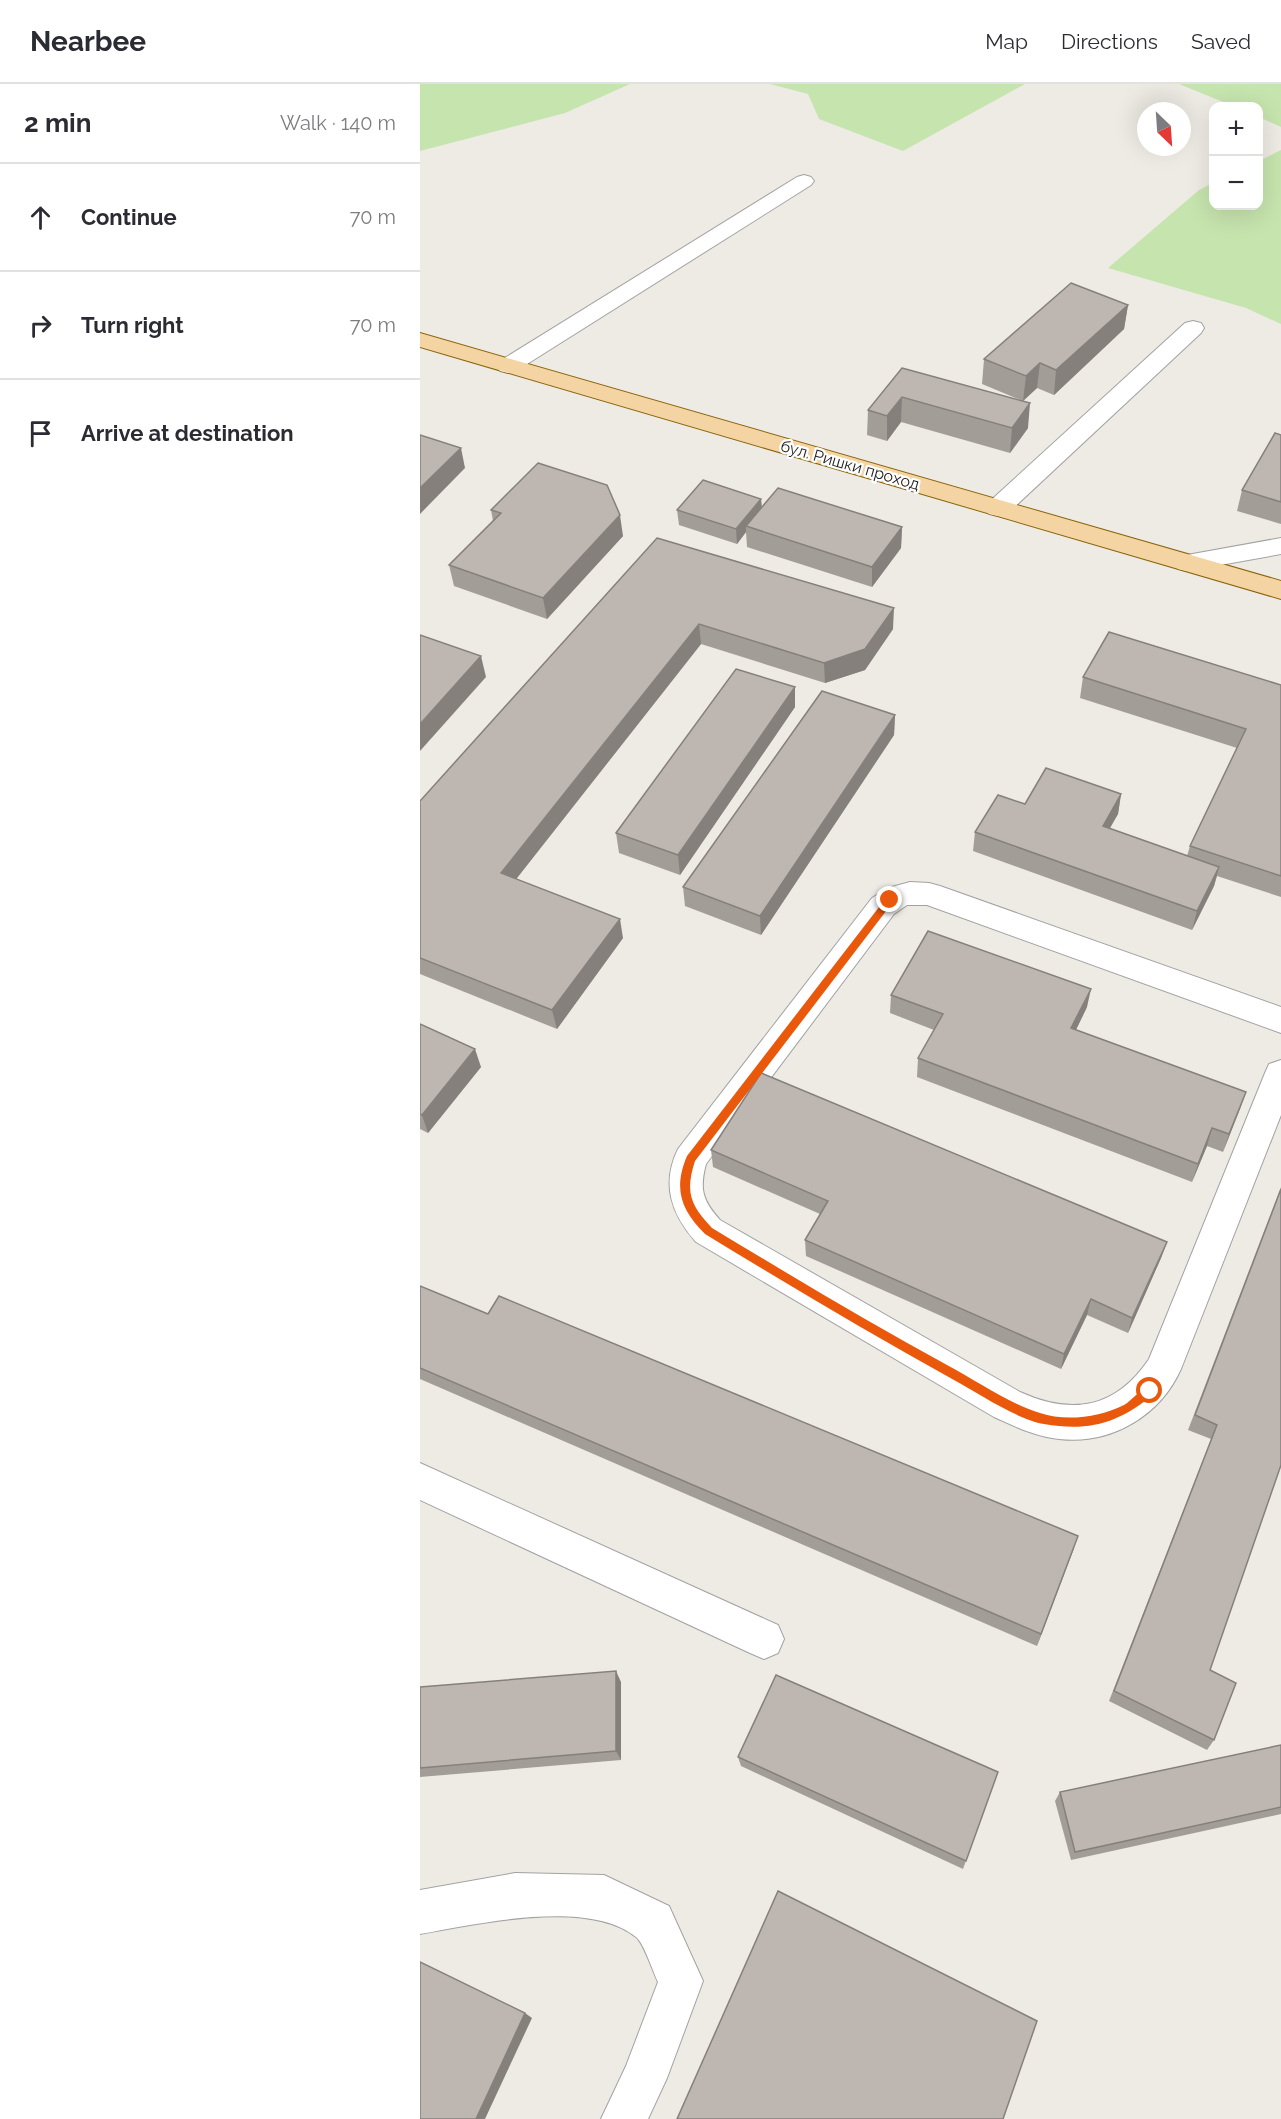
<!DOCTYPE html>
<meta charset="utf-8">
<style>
body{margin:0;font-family:Raleway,sans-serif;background:#f7f7f7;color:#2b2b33}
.controls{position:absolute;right:18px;top:18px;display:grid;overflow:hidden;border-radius:12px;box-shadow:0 6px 24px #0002}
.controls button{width:54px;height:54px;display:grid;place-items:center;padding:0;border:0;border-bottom:2px solid #e1e1e2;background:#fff;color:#2b2b33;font:30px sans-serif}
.compass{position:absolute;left:717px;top:18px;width:54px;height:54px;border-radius:50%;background:#fff;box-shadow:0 6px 24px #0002;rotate:155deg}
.stop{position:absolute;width:18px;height:18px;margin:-14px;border:4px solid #ea580c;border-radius:50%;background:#fff}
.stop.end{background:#ea580c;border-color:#fff;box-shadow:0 2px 6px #0008}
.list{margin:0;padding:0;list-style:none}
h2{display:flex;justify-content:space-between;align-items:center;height:78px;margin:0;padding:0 24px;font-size:26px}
h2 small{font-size:20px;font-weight:400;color:#7c7c81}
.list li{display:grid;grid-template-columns:39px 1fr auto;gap:18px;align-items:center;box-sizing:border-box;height:108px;padding:0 24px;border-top:2px solid #e1e1e2}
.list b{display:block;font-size:22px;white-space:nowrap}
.list em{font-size:20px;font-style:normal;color:#7c7c81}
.icon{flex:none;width:33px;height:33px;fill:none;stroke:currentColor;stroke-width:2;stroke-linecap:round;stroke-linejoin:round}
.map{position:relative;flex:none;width:861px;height:2035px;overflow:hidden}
header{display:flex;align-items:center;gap:36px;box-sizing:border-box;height:84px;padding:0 30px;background:#fff;border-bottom:2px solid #e1e1e2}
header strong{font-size:28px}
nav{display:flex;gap:33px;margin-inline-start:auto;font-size:21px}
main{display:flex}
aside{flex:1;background:#fff}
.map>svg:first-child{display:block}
.grass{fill:#c6e4ae}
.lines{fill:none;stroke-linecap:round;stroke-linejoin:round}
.minor-casing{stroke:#a2a2a2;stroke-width:2}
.major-casing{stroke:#8b660c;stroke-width:2}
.minor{fill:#fff;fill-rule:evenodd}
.major{fill:#f4d4a3;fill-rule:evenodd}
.wall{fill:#a39d98}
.shaded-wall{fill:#85807c}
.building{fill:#beb7b1;stroke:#85807c;stroke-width:1.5}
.route{fill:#ea580c}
.labels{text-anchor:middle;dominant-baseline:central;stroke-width:4.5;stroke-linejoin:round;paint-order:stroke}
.far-street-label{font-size:16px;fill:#1e1e1e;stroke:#fff}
</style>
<header>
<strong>Nearbee</strong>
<nav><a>Map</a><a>Directions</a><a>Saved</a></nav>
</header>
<main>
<aside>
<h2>2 min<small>Walk · 140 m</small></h2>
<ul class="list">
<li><svg class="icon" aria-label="ahead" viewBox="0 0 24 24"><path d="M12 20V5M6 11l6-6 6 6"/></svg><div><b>Continue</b></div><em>70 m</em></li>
<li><svg class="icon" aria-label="right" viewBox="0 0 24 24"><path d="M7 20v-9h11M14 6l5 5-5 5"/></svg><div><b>Turn right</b></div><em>70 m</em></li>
<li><svg class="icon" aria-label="arrive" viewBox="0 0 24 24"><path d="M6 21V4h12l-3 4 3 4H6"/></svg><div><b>Arrive at destination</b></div></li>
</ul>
</aside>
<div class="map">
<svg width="861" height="2035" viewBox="0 0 861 2035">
<rect width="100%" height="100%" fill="#eeebe4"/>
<g class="grass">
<polygon points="0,0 210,0 145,29 0,67"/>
<polygon points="350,0 605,0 483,67 399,35 388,10"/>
<polygon points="759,0 861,0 861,43 839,33 838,22 813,22"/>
<polygon points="861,66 861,240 826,224 688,184 779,106 793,99 794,122 838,122 839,77"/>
</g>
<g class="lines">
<defs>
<g id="minor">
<polygon points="384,91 391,93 394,97 391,101 96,287 88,289 80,287 76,282 80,277 377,93"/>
<polygon points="773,237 781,239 784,244 781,249 587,430 578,432 569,430 565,424 569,418 765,239"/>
<polygon points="861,454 861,470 767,487 758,485 754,479 758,473 767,471"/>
<path d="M490,798L509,799L520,802L861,923V949L507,821H487L474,830L286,1080C279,1106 283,1117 300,1136L600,1308C653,1332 696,1324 729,1275L845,989L849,980L861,976V1031L761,1285C740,1332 691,1361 639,1355C616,1353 594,1342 574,1333L276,1158C251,1130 241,1100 258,1065L452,814L468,804Z"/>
<polygon points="0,1379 358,1541 364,1555 358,1569 344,1575 330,1569 0,1416"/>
<path d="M95,1789L184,1791L249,1822L283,1897L247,1994L228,2035H181L206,1982L238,1898C233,1888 224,1859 216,1853C168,1814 57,1840 0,1850V1806Z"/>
</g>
<polygon id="major" points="0,249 861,497 861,515 0,263"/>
</defs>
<use href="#minor" class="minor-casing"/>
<use href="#major" class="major-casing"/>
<use href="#minor" class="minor"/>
<use href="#major" class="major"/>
</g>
<g class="wall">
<polygon points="708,221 704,245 634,311 617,304 603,317 562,300 564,275"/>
<polygon points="482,284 608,344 590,369 481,338 467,357 447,351 448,326"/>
<polygon points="861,351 861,440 817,427 822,406"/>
<polygon points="341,415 342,424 482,443 481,464 452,503 327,463 326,448 317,460 259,441 257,426"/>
<polygon points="71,426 203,452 127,535 34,502 29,481 73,437"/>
<polygon points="237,454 473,545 445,586 405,599 281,560 96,795 203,854 137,945 0,890 0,717"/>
<polygon points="663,593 861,601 861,813 797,792 794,802 772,846 553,767 555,748 605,720 701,710 698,730 689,744 767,772 770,762 817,664 660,614"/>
<polygon points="375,603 375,623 260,791 199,769 196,749"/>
<polygon points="475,631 474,651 341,851 265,822 263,803"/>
<polygon points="471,911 667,923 656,946 826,1008 803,1068 787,1062 772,1098 497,993 498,974 514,946 470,929"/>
<polygon points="0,940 61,983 8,1049 0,1045"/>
<polygon points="291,1066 747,1158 741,1174 708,1249 667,1231 641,1285 386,1172 385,1156 400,1130 293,1083"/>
<polygon points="861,1103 861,1381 790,1586 794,1656 787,1666 689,1617 791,1355 768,1346"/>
<polygon points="0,1202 68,1230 654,1464 617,1562 0,1295"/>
<polygon points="201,1598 201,1676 0,1693 0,1603"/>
<polygon points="861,1661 861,1730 651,1776 635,1717 640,1708"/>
<polygon points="318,1673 578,1688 543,1785 321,1682"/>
</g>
<g class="shaded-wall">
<polygon points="708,221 704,245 634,311 636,286"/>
<polygon points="620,279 617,304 603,317 606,292"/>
<polygon points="482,313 481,338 467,357 467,332"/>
<polygon points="610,319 608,344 590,369 592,344"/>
<polygon points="41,364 45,384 0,430 0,404"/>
<polygon points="341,415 342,430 326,442 326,448 317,460 316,445"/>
<polygon points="200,431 203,452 127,535 123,514"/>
<polygon points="482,443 481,464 452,503 452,483"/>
<polygon points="474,524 473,545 445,586 405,599 404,579"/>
<polygon points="279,540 281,560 86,808 81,789"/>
<polygon points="61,572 66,593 0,667 0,640"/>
<polygon points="375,603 375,623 260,791 258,771"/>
<polygon points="475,631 474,651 341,851 340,832"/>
<polygon points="701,710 698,730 680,762 683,742"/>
<polygon points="799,783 794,802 772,846 777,827"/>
<polygon points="200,835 203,854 137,945 132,926"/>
<polygon points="671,905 667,923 648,962 651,944"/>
<polygon points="55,965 61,983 8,1049 2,1031"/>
<polygon points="826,1008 820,1025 803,1068 809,1050"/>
<polygon points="792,1044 787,1062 772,1098 778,1080"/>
<polygon points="747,1158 741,1174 708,1249 712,1234"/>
<polygon points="671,1215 667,1231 641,1285 644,1270"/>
<polygon points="658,1452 654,1464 617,1562 621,1550"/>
<polygon points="196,1587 201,1598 201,1676 196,1667"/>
<polygon points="105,1929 112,1934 65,2035 56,2035"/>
</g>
<g class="building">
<polygon points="651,199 708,221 636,286 620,279 606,292 564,275"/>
<polygon points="482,284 610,319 592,344 482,313 467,332 448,326"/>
<polygon points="855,349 861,351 861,418 822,406"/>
<polygon points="0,351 41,364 0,404"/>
<polygon points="118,379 187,401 200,431 123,514 29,481 81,429 71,426"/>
<polygon points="283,396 341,415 316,445 257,426"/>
<polygon points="358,404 482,443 452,483 326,442"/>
<polygon points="237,454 474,524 445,565 404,579 279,540 81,789 200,835 132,926 0,874 0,717"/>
<polygon points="689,548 861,601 861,792 770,762 826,645 663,593"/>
<polygon points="0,551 61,572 0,640"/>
<polygon points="316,585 375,603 258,771 196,749"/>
<polygon points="402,607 475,631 340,832 263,803"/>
<polygon points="626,684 701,710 683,742 799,783 777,827 555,748 578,711 605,720"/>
<polygon points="508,847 671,905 651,944 826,1008 809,1050 792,1044 778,1080 498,974 523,930 471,911"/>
<polygon points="0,940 55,965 2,1031 0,1030"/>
<polygon points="341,989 747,1158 712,1234 671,1215 644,1270 385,1156 408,1117 291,1066"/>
<polygon points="861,1105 861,1381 790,1586 816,1599 794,1656 694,1607 797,1341 775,1331"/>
<polygon points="0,1202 68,1230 79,1212 658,1452 621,1550 0,1284"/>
<polygon points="196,1587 196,1667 0,1684 0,1603"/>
<polygon points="356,1591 578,1688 546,1777 318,1673"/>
<polygon points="861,1661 861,1723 655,1768 640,1708"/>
<polygon points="358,1807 617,1937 583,2035 257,2035"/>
<polygon points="0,1878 105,1929 56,2035 0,2035"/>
</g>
<path class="route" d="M470,813L474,816L473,818L275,1077C265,1108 270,1121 292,1144C370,1191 448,1238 527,1281C557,1297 588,1319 620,1329C646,1338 680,1333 704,1321C713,1316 723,1300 734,1303V1310C699,1339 669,1348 624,1340C598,1336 558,1309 534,1296C449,1249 367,1200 285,1150C261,1126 253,1105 267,1072L466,814Z"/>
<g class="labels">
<g class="far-street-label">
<text transform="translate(430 381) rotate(16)">бул. Ришки проход</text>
</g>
</g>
</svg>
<div class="controls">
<button>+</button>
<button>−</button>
</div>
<svg class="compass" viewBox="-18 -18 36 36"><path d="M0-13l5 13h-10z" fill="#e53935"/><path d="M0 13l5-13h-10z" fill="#7c7c81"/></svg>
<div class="stop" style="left:730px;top:1307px"></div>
<div class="stop end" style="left:470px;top:816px"></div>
</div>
</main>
